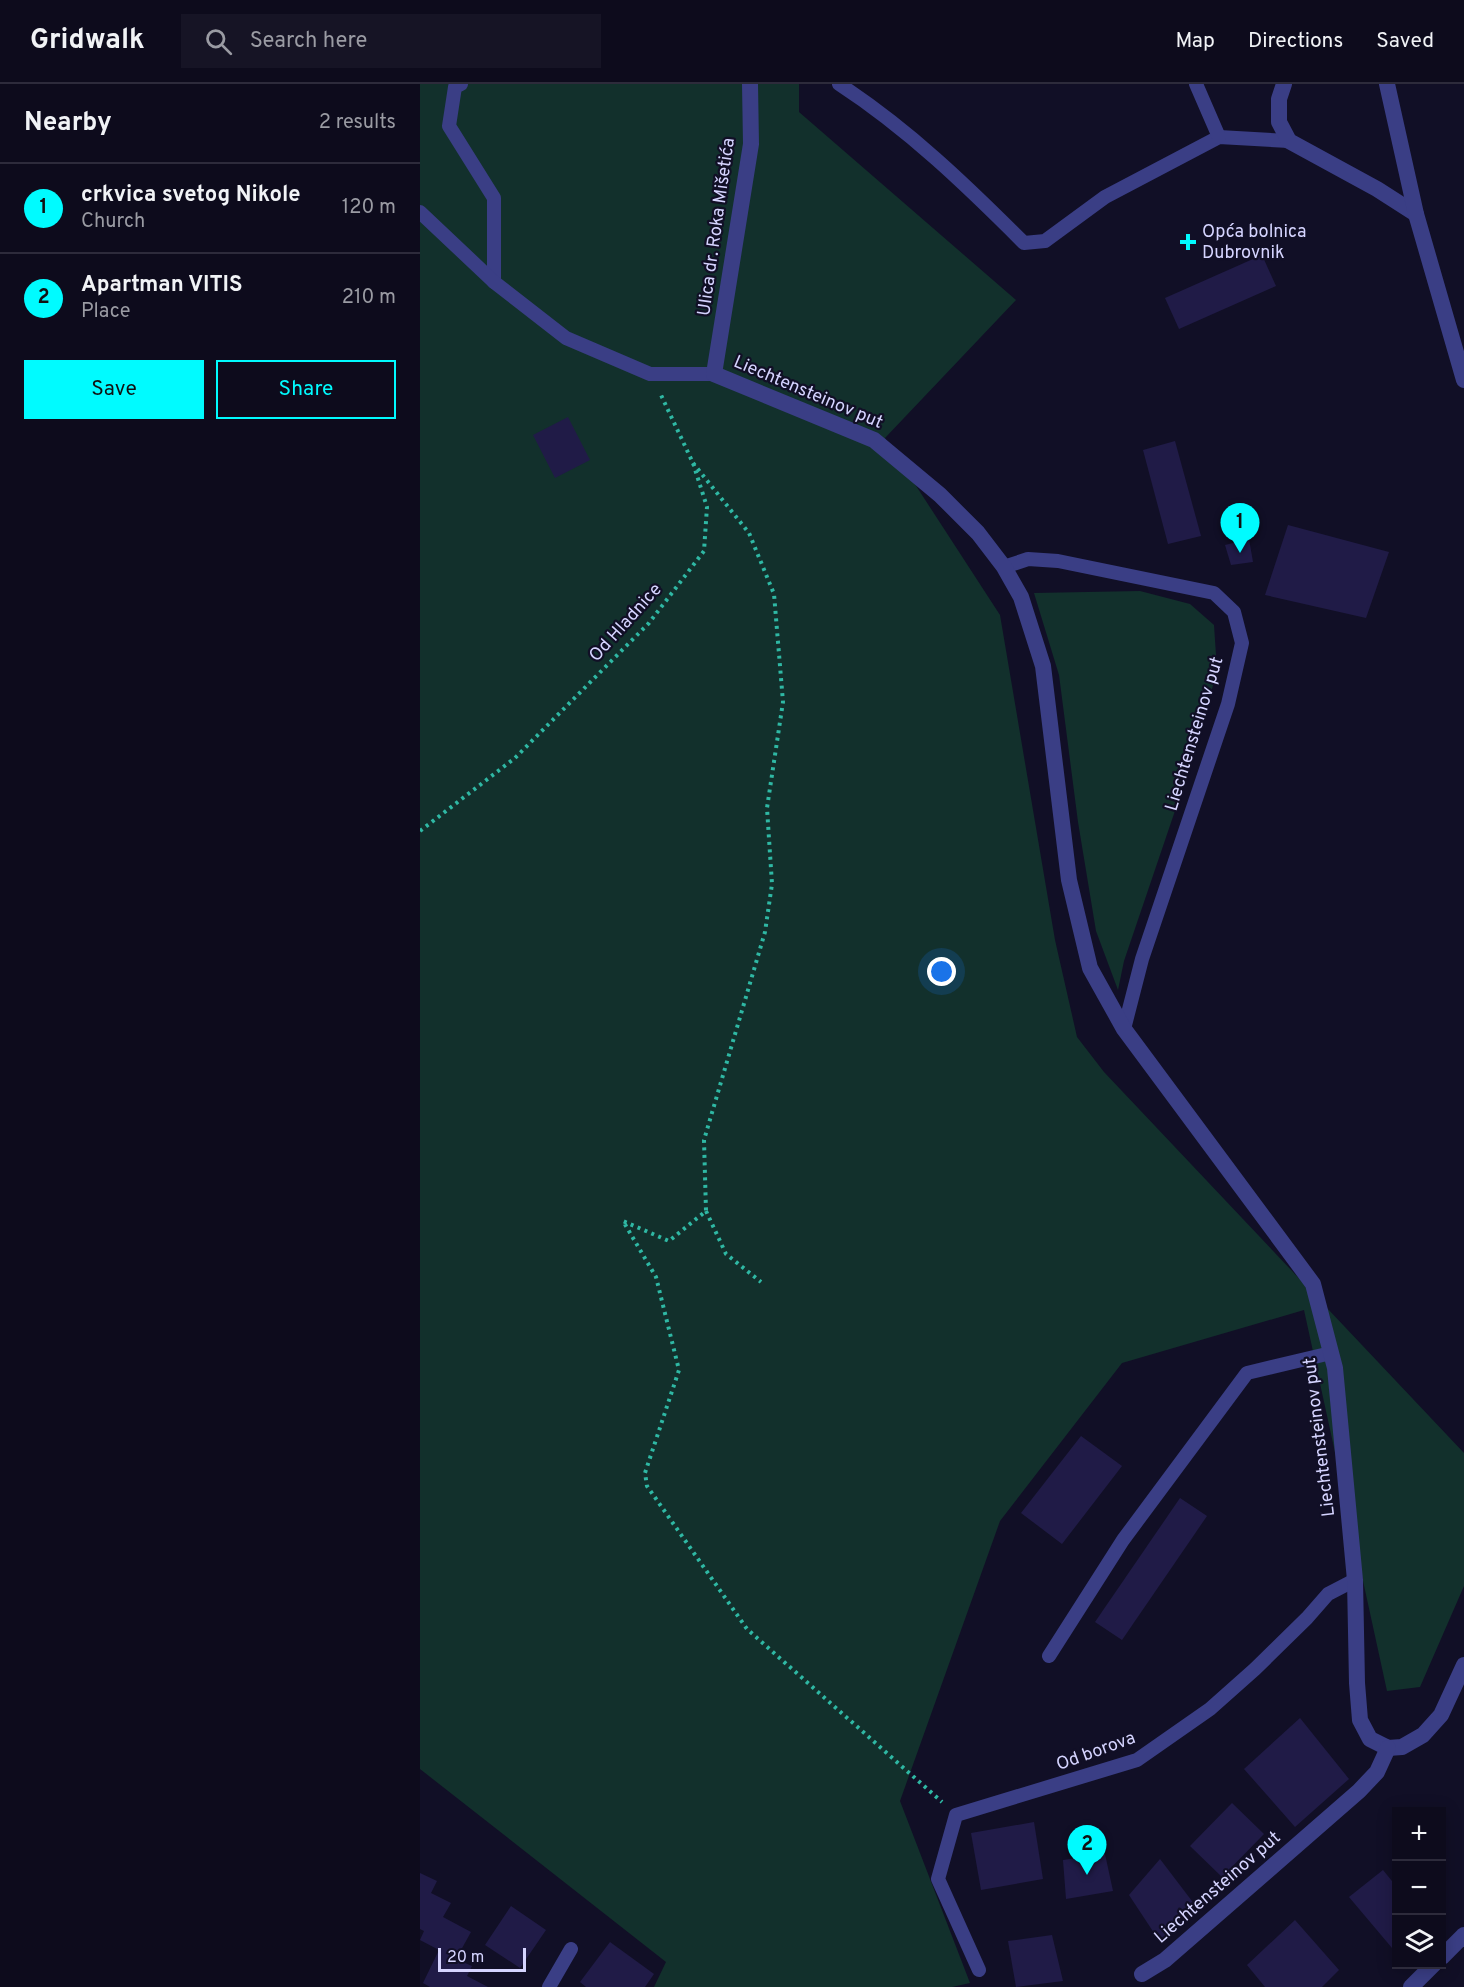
<!DOCTYPE html>
<meta charset="utf-8">
<style>
body{margin:0;font-family:Overpass,sans-serif;background:#161425;color:#f1f3f6}
.controls{position:absolute;right:18px;bottom:18px;display:grid;overflow:hidden;border-radius:0px;box-shadow:0 3px 15px #0003}
.controls button{width:54px;height:54px;display:grid;place-items:center;padding:0;border:0;border-bottom:2px solid #2d2b3b;background:#0d0b1c;color:#f1f3f6;font:30px sans-serif}
.scale{position:absolute;left:18px;bottom:15px;width:88px;box-sizing:border-box;padding-left:6px;border:3px solid #d5d4ff;border-top:0;font-size:16px;line-height:21px;white-space:nowrap;color:#d5d4ff;-webkit-text-stroke:4px #110f26;paint-order:stroke}
.you{position:absolute;left:522px;top:888px;width:21px;height:21px;margin:-15px;border:4px solid #fff;border-radius:50%;background:#1a73e8;box-shadow:0 0 0 9px #1a73e833}
.badge{display:grid;place-items:center;width:39px;height:39px;border-radius:50%;background:#00fbff;color:#111;font-size:20px;font-weight:700}
.pin{position:absolute;translate:-50% -50px;filter:drop-shadow(0 2px 3px #0008)}
.pin::after{content:'';position:absolute;top:32px;width:21px;height:18px;background:inherit;clip-path:polygon(0 0,100% 0,50% 100%)}
.list{margin:0;padding:0;list-style:none}
h2{display:flex;justify-content:space-between;align-items:center;height:78px;margin:0;padding:0 24px;font-size:26px}
h2 small{font-size:20px;font-weight:400;color:#9a9ba3}
.list li{display:grid;grid-template-columns:39px 1fr auto;gap:18px;align-items:center;box-sizing:border-box;height:90px;padding:0 24px;border-top:2px solid #2d2b3b}
.list b{display:block;font-size:22px;white-space:nowrap}
.list p{margin:0;font-size:20px;white-space:nowrap;color:#9a9ba3}
.list em{font-size:20px;font-style:normal;color:#9a9ba3}
.actions{display:flex;gap:12px;padding:18px 24px}
.actions a{flex:1;padding:14px 0;border:2px solid #00fbff;border-radius:0px;text-align:center;font-size:21px;color:#00fbff}
.actions .main{background:#00fbff;color:#111}
.icon{flex:none;width:33px;height:33px;fill:none;stroke:currentColor;stroke-width:2;stroke-linecap:round;stroke-linejoin:round}
.map{position:relative;flex:none;width:1044px;height:1903px;overflow:hidden}
header{display:flex;align-items:center;gap:36px;box-sizing:border-box;height:84px;padding:0 30px;background:#0d0b1c;border-bottom:2px solid #2d2b3b}
header strong{font-size:28px}
nav{display:flex;gap:33px;margin-inline-start:auto;font-size:21px}
.search{width:420px;height:54px;background:#161425;display:flex;align-items:center;gap:15px;box-sizing:border-box;padding:0 21px;border-radius:0px;color:#9a9ba3;font-size:22px}
main{display:flex}
aside{flex:1;background:#0d0b1c}
.map>svg:first-child{display:block}
.green{fill:#12302c}
.building{fill:#201b47}
.lines{fill:none;stroke-linecap:round;stroke-linejoin:round}
.path{stroke:#2fb8a4;stroke-width:4;stroke-dasharray:3 4.5;stroke-linecap:butt}
.service{stroke:#3a3e85;stroke-width:14}
.minor{stroke:#3a3e85;stroke-width:16}
.poi-dot{fill:#00fbff;stroke:#110f26;stroke-width:2}
.labels{text-anchor:middle;dominant-baseline:central;stroke-width:4.5;stroke-linejoin:round;paint-order:stroke}
.street-label{font-size:18px;fill:#d5d4ff;stroke:#110f26}
.poi-label{font-size:18px;fill:#d5d4ff;stroke:#110f26;text-anchor:start}
</style>
<header>
<strong>Gridwalk</strong>
<div class="search"><svg class="icon" aria-label="search" viewBox="0 0 24 24"><circle cx="10" cy="10" r="6"/><path d="M15 15l6 6"/></svg>Search here</div>
<nav><a>Map</a><a>Directions</a><a>Saved</a></nav>
</header>
<main>
<aside>
<h2>Nearby<small>2 results</small></h2>
<ul class="list">
<li><span class="badge">1</span><div><b>crkvica svetog Nikole</b><p>Church</p></div><em>120 m</em></li>
<li><span class="badge">2</span><div><b>Apartman VITIS</b><p>Place</p></div><em>210 m</em></li>
</ul>
<div class="actions"><a class="main">Save</a><a>Share</a></div>
</aside>
<div class="map">
<svg width="1044" height="1903" viewBox="0 0 1044 1903">
<rect width="100%" height="100%" fill="#110f26"/>
<g class="green">
<polygon points="0,0 379,0 379,28 596,216 465,354 580,531 635,856 657,953 684,988 1044,1369 1044,1502 1000,1603 967,1607 884,1226 702,1279 580,1437 480,1717 550,1899 532,1903 234,1903 246,1878 0,1685"/>
<polygon points="720,507 770,520 794,541 797,586 777,662 704,877 698,906 676,847 658,738 639,591 614,509"/>
</g>
<g class="building">
<polygon points="842,171 856,202 759,245 745,214"/>
<polygon points="148,333 170,376 135,394 113,351"/>
<polygon points="755,357 781,452 748,460 723,366"/>
<polygon points="868,441 969,468 946,534 845,511"/>
<polygon points="829,455 833,478 811,481 805,461"/>
<polygon points="661,1352 702,1382 642,1460 601,1429"/>
<polygon points="760,1414 787,1432 702,1556 675,1538"/>
<polygon points="880,1634 929,1695 875,1743 824,1685"/>
<polygon points="812,1719 844,1750 802,1793 770,1762"/>
<polygon points="614,1738 623,1795 561,1806 551,1749"/>
<polygon points="685,1770 693,1807 646,1815 643,1776"/>
<polygon points="740,1775 775,1821 740,1858 709,1811"/>
<polygon points="963,1786 976,1802 976,1860 972,1864 929,1813"/>
<polygon points="0,1789 17,1797 11,1809 31,1819 23,1833 51,1848 36,1875 52,1882 47,1892 68,1903 10,1903 3,1899 19,1866 0,1856 4,1847 0,1845"/>
<polygon points="91,1822 126,1846 100,1884 65,1861"/>
<polygon points="875,1836 919,1886 902,1903 845,1903 827,1881"/>
<polygon points="632,1851 643,1897 596,1903 588,1857"/>
<polygon points="190,1858 234,1890 225,1903 166,1903 160,1898"/>
</g>
<g class="lines">
<g class="path">
<polyline points="273,379 329,449 354,510 363,618 347,724 352,800 345,848 284,1056 286,1127 249,1157 203,1137 236,1193 259,1286 225,1389 227,1402 327,1545 522,1718"/>
<polyline points="0,747 95,674 229,539 284,467 287,423 273,379 241,311"/>
<polyline points="286,1127 306,1170 341,1198"/>
</g>
<g class="service">
<polyline points="41,0 35,3 29,42 74,114 74,198"/>
<path d="M419,0C488,45 546,101 604,159L625,157L685,113L799,53L869,57"/>
<polyline points="776,0 799,53"/>
<polyline points="0,128 74,198 146,254 230,290 294,290"/>
<polyline points="584,483 608,475 638,477 794,509 814,528 822,559 808,620 722,875 704,945"/>
<polyline points="629,1572 703,1456 827,1289 911,1269"/>
<polyline points="559,1886 518,1795 536,1731 717,1676 790,1625 835,1585 887,1534 908,1510 935,1496"/>
<polyline points="129,1903 151,1865"/>
</g>
<g class="minor">
<polyline points="330,0 331,60 294,290 454,356 520,411 558,449 584,483 601,513 623,582 649,796 670,884 704,945 893,1200 915,1284 935,1496 937,1599 940,1636 950,1655 968,1664 982,1663 1003,1651 1021,1631 1044,1581"/>
<polyline points="864,0 859,15 859,38 869,57 957,105 996,130"/>
<polyline points="967,0 996,130 1044,296"/>
<polyline points="1022,1873 1044,1851"/>
<polyline points="722,1890 745,1876 939,1707 957,1688 968,1664"/>
<polyline points="991,1903 1014,1880"/>
</g>
</g>
<path class="poi-dot" d="M765 149h6v6h6v6h-6v6h-6v-6h-6v-6h6z"/>
<g class="labels">
<g class="street-label">
<text transform="translate(297 143) rotate(-82)">Ulica dr. Roka Mišetića</text>
<text transform="translate(388 309) rotate(23)">Liechtensteinov put</text>
<text transform="translate(206 539) rotate(-48)">Od Hladnice</text>
<text transform="translate(775 650) rotate(-73)">Liechtensteinov put</text>
<text transform="translate(900 1353) rotate(-97)">Liechtensteinov put</text>
<text transform="translate(676 1668) rotate(-20)">Od borova</text>
<text transform="translate(798 1804) rotate(-41)">Liechtensteinov put</text>
</g>
<g class="poi-label">
<text x="782" y="148">Opća bolnica<tspan x="782" dy="21">Dubrovnik</tspan></text>
</g>
</g>
</svg>
<div class="controls">
<button>+</button>
<button>−</button>
<button><svg class="icon" aria-label="layers" viewBox="0 0 24 24"><path d="M12 4l9 5-9 5-9-5zM3 14l9 5 9-5"/></svg></button>
</div>
<div class="scale">20 m</div>
<div class="you"></div>
<div class="pin badge" style="left:820px;top:469px">1</div>
<div class="pin badge" style="left:667px;top:1791px">2</div>
</div>
</main>
